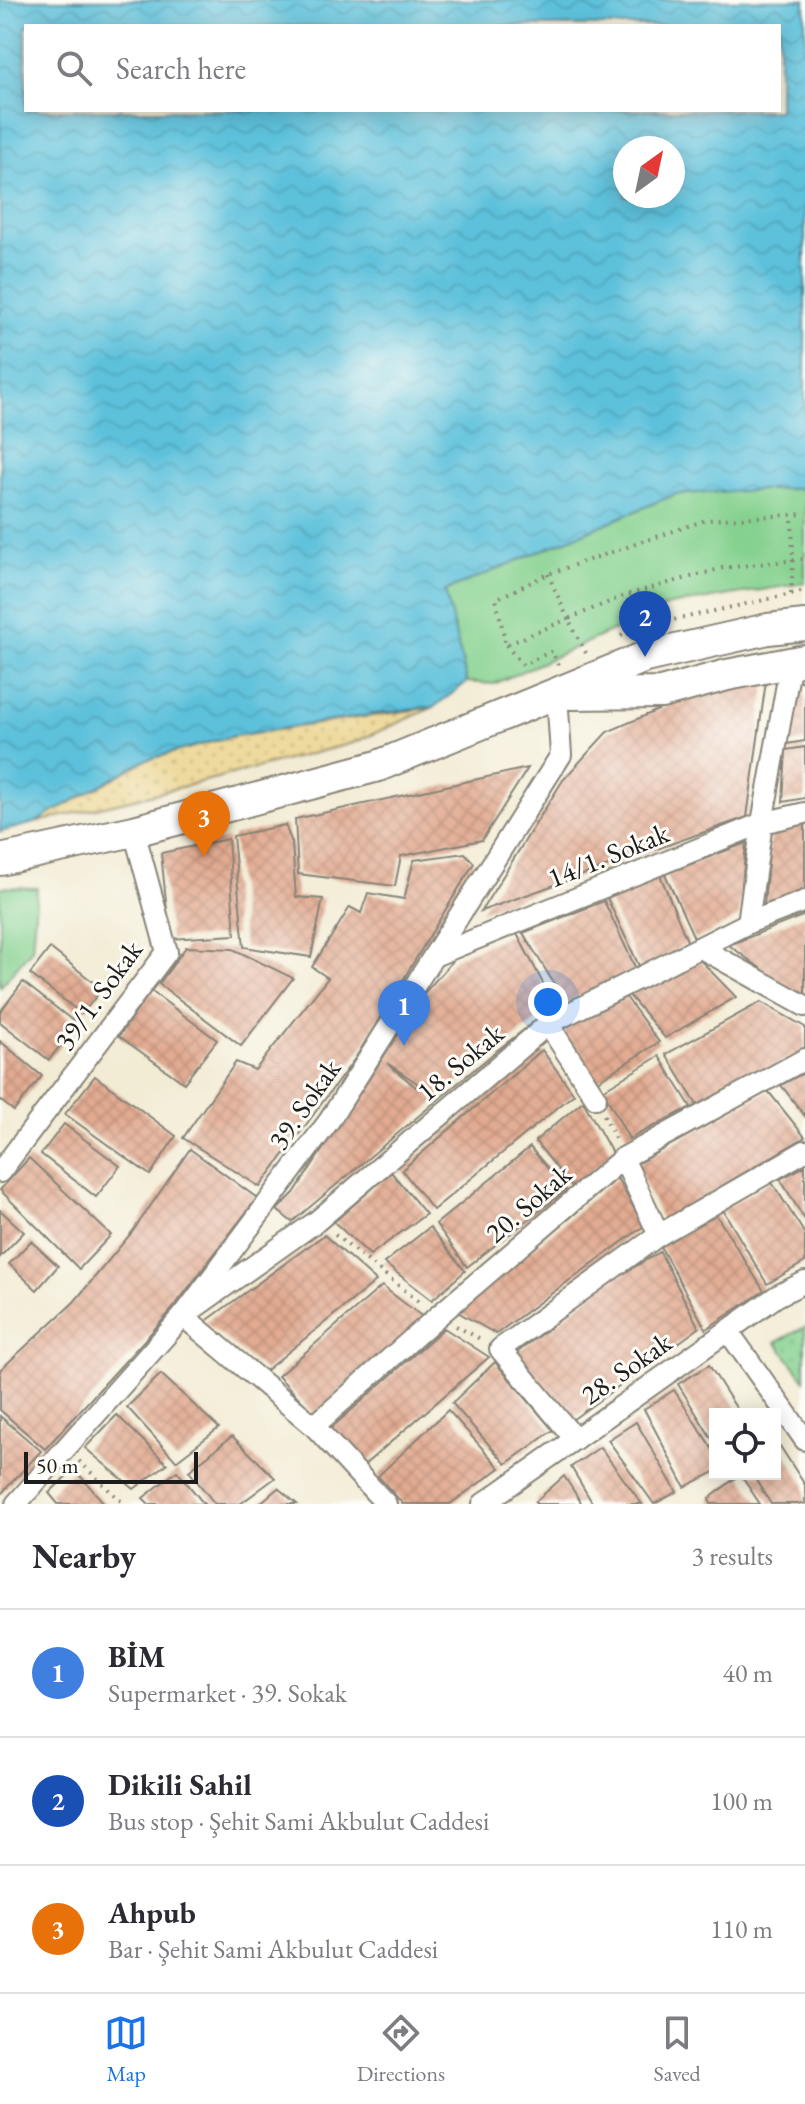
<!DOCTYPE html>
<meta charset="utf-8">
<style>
body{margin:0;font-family:"EB Garamond",serif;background:#f7f7f7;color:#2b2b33}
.controls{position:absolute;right:24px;bottom:24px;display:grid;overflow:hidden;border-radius:0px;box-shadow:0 4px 20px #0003}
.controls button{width:72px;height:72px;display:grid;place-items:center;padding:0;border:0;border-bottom:2px solid #e1e1e2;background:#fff;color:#2b2b33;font:40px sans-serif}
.compass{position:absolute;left:613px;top:136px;width:72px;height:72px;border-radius:50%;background:#fff;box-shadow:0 4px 20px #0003;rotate:33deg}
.scale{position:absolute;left:24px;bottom:20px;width:174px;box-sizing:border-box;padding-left:8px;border:4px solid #1c1c1c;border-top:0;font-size:22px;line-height:28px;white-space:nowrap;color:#1c1c1c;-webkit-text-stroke:6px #fdfcf7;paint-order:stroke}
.you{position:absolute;left:548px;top:1002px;width:28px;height:28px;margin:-20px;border:6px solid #fff;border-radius:50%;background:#1a73e8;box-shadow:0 0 0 12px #1a73e833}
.badge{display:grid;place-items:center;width:52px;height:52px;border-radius:50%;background:#1a73e8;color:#fff;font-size:26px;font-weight:700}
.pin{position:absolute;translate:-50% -66px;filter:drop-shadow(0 2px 4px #0008)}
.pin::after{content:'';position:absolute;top:42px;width:28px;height:24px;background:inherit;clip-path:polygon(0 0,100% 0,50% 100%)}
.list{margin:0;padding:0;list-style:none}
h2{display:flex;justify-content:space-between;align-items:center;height:104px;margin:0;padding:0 32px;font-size:34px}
h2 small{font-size:26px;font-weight:400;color:#7c7c81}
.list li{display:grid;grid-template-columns:52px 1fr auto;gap:24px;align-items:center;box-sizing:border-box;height:128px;padding:0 32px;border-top:2px solid #e1e1e2}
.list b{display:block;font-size:30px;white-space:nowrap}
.list p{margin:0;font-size:26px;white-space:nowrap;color:#7c7c81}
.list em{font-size:26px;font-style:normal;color:#7c7c81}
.icon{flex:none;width:44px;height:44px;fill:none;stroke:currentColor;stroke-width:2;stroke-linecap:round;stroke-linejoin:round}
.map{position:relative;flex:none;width:805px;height:1504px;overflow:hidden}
.search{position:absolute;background:#fff;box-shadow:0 4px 20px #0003;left:24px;right:24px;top:24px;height:88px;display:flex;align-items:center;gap:20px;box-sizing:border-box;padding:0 28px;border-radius:0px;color:#7c7c81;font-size:30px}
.sheet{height:488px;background:#fff}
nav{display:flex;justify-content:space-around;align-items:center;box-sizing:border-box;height:112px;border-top:2px solid #e1e1e2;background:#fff;font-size:22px;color:#7c7c81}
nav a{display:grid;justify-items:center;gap:4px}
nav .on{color:#1a73e8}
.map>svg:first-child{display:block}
.grass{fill:url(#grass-dots);stroke:#507656;stroke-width:2}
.sand{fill:url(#sand-dots);stroke:#857b5d;stroke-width:2}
.park{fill:#85d18f;stroke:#507656;stroke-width:2}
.water{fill:url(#water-waves);stroke:#3c6e7c;stroke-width:2;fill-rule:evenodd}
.building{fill:url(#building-cross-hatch);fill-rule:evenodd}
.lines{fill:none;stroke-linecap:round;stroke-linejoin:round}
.street-casing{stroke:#888478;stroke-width:24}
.secondary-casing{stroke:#888478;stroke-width:34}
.path{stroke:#888478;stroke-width:4;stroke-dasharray:2 6;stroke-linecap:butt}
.street{stroke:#fff;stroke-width:20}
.secondary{stroke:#fff;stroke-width:30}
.labels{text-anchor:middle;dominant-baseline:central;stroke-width:6;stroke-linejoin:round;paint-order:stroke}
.street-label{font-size:28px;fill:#1c1c1c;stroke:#fdfcf7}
</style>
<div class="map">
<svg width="805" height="1504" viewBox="0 0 805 1504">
<defs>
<pattern id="grass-dots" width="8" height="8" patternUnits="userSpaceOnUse" patternTransform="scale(2)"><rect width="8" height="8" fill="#85d18f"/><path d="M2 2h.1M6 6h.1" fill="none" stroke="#72b37b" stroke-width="1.8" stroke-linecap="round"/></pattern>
<pattern id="sand-dots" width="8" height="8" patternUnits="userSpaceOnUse" patternTransform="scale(2)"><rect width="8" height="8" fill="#eeda9e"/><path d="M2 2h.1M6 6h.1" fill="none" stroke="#ccba88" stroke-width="1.8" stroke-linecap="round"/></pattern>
<pattern id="water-waves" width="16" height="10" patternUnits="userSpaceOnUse" patternTransform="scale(2)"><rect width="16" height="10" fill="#5dc1db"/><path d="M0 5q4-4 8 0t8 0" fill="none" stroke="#50a5bb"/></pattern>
<pattern id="building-cross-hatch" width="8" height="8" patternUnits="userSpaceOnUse" patternTransform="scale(2)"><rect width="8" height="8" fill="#e2aa91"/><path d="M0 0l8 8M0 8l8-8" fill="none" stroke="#c1927c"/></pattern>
</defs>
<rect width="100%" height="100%" fill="#fdfcf7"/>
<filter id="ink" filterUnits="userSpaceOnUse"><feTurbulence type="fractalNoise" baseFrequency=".0125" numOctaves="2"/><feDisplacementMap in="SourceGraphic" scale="16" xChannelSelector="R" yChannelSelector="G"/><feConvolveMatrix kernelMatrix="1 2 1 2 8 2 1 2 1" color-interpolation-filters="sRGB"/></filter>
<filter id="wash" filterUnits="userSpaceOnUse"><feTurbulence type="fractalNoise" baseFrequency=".006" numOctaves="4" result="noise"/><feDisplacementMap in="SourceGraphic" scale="32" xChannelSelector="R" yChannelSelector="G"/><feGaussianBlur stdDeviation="1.8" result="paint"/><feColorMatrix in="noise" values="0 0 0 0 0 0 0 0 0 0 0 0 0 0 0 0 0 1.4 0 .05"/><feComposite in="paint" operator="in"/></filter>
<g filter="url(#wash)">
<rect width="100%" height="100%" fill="#f3ecd5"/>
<polygon class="grass" points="805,1327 805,1380 776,1342"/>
<polygon class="sand" points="434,707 353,743 138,798 34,823 146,760 229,737"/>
<g class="park">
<polygon points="805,488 805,583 670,605 494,684 467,682 445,591 676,494"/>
<polygon points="0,887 37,888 32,949 0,987"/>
</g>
<path class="water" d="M0,0H805V488L676,494L445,591L467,682L434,707L384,713L229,737L146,760L34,823L0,832ZM26,26H779V110H26ZM625,148H673V196H625Z"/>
<g id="blocks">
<g class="building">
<polygon points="766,681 747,817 481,911 563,780 607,732 686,698"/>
<polygon points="797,681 805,681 805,741 787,744"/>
<polygon points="805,747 805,798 783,802 786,750"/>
<polygon points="528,768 482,840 401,856 395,886 298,874 295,819"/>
<polygon points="805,822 805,889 764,905 771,829"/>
<polygon points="285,825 292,843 296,897 323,899 311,957 244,947 233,836"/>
<polygon points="228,839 235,935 170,939 161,853"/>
<polygon points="746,843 739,917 695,940 665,874"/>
<polygon points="465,853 474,863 356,1057 260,1187 183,1138 236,1062 255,1070 328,978 312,967 350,907 361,913 368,893 404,899 414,860"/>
<polygon points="660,875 688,943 641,970 607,898"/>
<polygon points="604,901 636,969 566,1003 523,933"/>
<polygon points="805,915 805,1001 729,945"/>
<path d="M516,932L555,1006L495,1052L292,1222L277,1210L294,1193L427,990L455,958ZM387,1063L417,1083V1088Z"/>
<polygon points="186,947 233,949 293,978 241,1046 159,984"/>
<polygon points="50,948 102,989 82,1014 30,974"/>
<polygon points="699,959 736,997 665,1038 629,995"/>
<polygon points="23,982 77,1024 49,1060 0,1022 0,1012"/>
<polygon points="151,991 217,1040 184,1083 119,1036"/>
<polygon points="626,997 659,1042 596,1082 560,1030"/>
<polygon points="761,1002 805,1027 805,1050 697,1105 666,1054"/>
<polygon points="0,1041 42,1076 14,1111 0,1100"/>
<polygon points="542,1050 574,1094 433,1210 402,1170"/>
<polygon points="659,1056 691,1107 629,1139 603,1090"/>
<polygon points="805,1072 805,1116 781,1085"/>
<polygon points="95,1076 176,1136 150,1175 65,1114"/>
<polygon points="768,1091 805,1137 662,1221 636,1164"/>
<polygon points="583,1101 612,1153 572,1187 535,1141"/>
<polygon points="64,1124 120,1166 96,1197 41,1154"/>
<polygon points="530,1147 566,1190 467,1267 436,1224"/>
<polygon points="190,1149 257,1198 170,1312 45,1449 0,1410 0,1370 74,1302 133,1231"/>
<polygon points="29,1158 111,1235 79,1269 0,1190"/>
<polygon points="805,1166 805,1220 780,1179"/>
<polygon points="391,1172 426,1214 370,1255 334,1222"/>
<polygon points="617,1178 644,1226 496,1334 458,1312"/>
<polygon points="771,1181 805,1234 805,1262 767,1284 723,1210"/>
<polygon points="0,1210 24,1232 0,1257"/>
<polygon points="715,1213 764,1291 706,1329 660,1246"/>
<polygon points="430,1227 465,1271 432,1300 384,1263"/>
<polygon points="324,1235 376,1281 265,1371 205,1322"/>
<polygon points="31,1241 58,1266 37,1290 9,1264"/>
<polygon points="660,1252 699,1328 572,1420 514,1355 607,1283"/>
<polygon points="382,1286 424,1318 314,1414 278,1376"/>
<polygon points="444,1328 489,1357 363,1466 329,1430"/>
<polygon points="495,1362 553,1430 506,1464 452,1403"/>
<polygon points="709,1365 740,1414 715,1414 715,1444 678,1384"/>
<polygon points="161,1374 219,1428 176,1461 127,1407"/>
<polygon points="674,1390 715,1453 715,1472 685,1487 644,1409"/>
<polygon points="448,1410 500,1468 450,1504 403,1504 378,1476"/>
<polygon points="117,1415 167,1464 134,1489 85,1448"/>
<polygon points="0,1416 41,1451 0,1495"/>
<polygon points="636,1422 677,1492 654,1504 608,1440"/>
<polygon points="232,1436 275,1478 240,1504 215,1504 189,1471"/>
<polygon points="780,1446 805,1485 805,1504 771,1504 752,1474 775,1474 775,1449"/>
<polygon points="600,1447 642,1504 593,1504 571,1467"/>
<polygon points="74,1469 105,1504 58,1504 49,1493"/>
<polygon points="177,1471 204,1504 149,1504 143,1498"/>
<polygon points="740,1474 760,1504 711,1504 709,1499"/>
<polygon points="564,1476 582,1504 536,1504 535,1502"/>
<polygon points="278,1488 297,1504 259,1504"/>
</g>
</g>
</g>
<g filter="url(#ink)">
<use href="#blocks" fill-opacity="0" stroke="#888478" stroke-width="2"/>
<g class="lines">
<defs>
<g id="street">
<polyline points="748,923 762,823 791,662"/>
<polyline points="701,948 805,1006"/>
<polyline points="434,956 762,823 805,813"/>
<polyline points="548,1024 596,1098"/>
<polyline points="623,1158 659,1235"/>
<polyline points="0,1172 167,952 134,831"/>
<polyline points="728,1331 805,1440"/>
<polyline points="314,1426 438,1316 623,1158 805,1059"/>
<polyline points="575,1439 500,1349 659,1235 805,1151"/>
<polyline points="16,1504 183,1316 329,1121 561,755 557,694"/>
<polyline points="386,1504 314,1426 183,1316 317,1221 548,1024 748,923 805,901"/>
<polyline points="483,1504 777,1296 805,1282"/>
</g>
<g id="secondary">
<polyline points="571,694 661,693 727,675 805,660"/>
<polyline points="0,860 134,831 378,766 645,657 768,629 805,625"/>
</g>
</defs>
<use href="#street" class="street-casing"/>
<use href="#secondary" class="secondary-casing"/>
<g class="path">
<polyline points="548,574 568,619 506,645 496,599 548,574 706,520 805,514"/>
<polyline points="791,594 793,560 792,514"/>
<polyline points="621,636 637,628 805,591"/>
<polyline points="506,645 523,665 552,651 558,665"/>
<polyline points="586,653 568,619 626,595 723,568 805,559"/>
<polyline points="604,1115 615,1139"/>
<polyline points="335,1235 422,1304"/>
<polyline points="456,1326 484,1341"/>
<polyline points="79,1461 124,1504"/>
</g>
<use href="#street" class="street"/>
<use href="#secondary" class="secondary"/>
</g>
</g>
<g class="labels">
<g class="street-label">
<text transform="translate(608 855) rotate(-22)">14/1. Sokak</text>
<text transform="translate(98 995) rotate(-54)">39/1. Sokak</text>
<text transform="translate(460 1062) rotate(-40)">18. Sokak</text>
<text transform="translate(304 1104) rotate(-55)">39. Sokak</text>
<text transform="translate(528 1203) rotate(-41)">20. Sokak</text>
<text transform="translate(626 1368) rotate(-35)">28. Sokak</text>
</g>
</g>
</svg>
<div class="controls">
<button><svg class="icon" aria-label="locate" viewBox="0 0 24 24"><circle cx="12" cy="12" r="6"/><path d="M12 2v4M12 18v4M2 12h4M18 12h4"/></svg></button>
</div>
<svg class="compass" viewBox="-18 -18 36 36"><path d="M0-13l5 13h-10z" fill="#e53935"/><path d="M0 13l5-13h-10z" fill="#7c7c81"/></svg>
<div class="scale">50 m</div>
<div class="you"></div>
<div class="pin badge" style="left:404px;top:1046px;background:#3f7fe0">1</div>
<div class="pin badge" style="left:645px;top:657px;background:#1a4fb4">2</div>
<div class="pin badge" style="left:204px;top:857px;background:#e8710a">3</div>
<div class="search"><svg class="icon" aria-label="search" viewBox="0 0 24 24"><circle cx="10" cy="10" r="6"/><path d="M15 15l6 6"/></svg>Search here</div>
</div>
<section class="sheet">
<h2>Nearby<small>3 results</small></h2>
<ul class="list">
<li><span class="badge" style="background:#3f7fe0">1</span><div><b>BİM</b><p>Supermarket · 39. Sokak</p></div><em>40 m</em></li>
<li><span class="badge" style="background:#1a4fb4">2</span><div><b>Dikili Sahil</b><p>Bus stop · Şehit Sami Akbulut Caddesi</p></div><em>100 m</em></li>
<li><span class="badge" style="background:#e8710a">3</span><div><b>Ahpub</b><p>Bar · Şehit Sami Akbulut Caddesi</p></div><em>110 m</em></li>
</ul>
</section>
<nav>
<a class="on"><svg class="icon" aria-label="map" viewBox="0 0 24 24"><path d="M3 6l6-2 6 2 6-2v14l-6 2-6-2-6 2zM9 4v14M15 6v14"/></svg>Map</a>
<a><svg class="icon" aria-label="directions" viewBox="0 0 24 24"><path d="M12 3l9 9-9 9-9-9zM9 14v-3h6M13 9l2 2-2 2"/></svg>Directions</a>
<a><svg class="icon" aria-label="saved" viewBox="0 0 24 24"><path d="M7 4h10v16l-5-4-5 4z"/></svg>Saved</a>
</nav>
